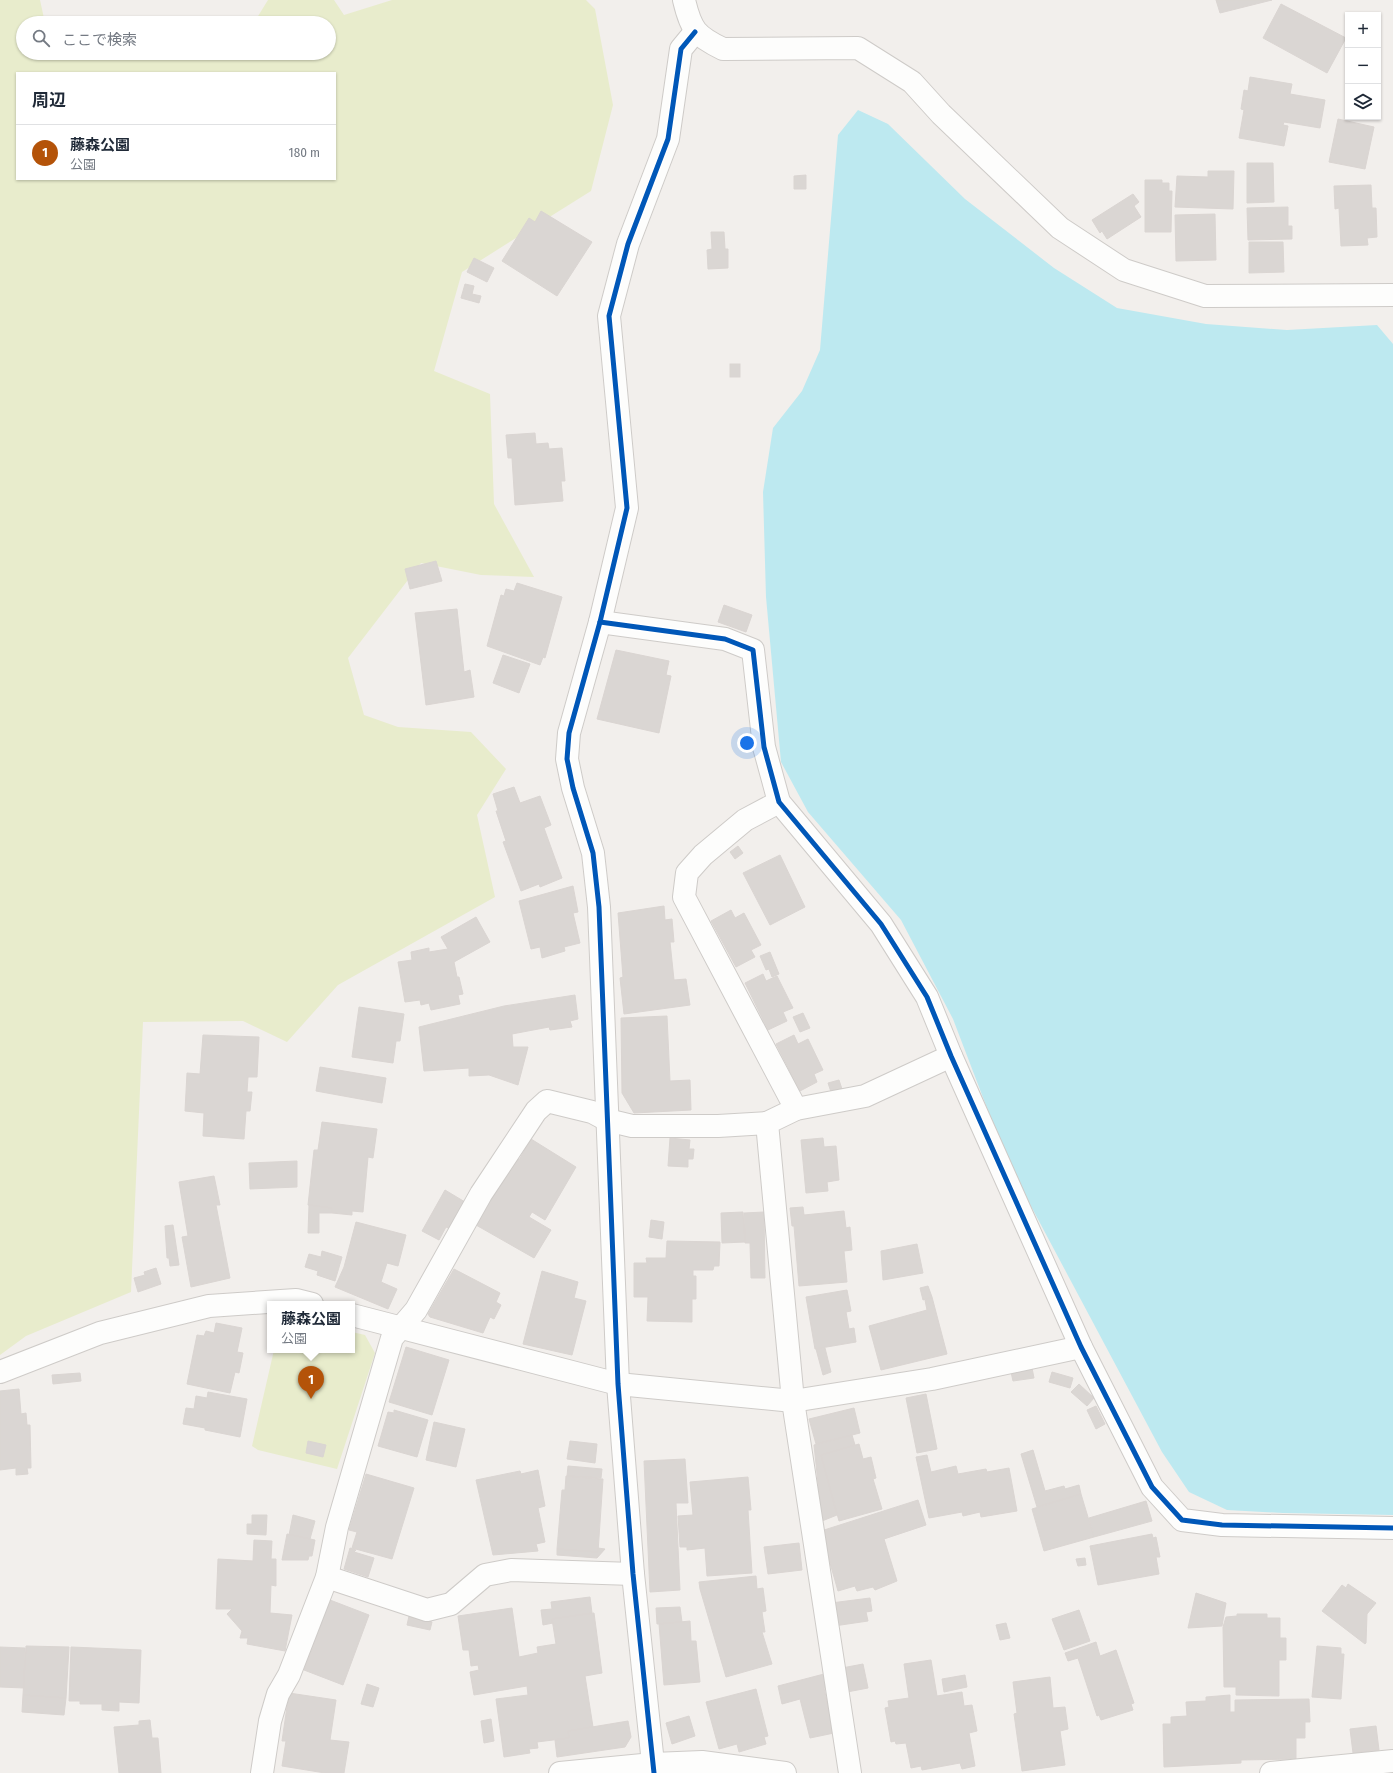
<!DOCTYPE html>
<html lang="ja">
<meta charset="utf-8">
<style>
body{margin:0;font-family:"Fira Sans Condensed","Noto Sans JP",sans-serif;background:#f2f2f3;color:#1f2937}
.controls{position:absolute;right:12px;top:12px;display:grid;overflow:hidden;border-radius:0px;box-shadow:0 1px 3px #0004}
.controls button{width:36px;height:36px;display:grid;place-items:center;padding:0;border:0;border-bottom:1px solid #e0e1e3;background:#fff;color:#1f2937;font:20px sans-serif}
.you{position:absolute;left:747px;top:743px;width:14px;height:14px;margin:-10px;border:3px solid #fff;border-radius:50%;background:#1a73e8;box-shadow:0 0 0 6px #1a73e833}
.badge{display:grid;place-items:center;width:26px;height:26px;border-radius:50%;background:#b45309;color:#fff;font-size:13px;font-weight:700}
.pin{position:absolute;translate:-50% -33px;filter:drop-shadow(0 1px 2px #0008)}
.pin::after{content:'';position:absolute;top:21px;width:14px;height:12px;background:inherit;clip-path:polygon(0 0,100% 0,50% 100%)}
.popup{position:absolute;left:267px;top:1301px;width:88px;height:52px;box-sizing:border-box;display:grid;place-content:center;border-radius:0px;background:#fff;filter:drop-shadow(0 1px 3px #0005);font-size:13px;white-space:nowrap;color:#747a83}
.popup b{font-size:15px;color:#1f2937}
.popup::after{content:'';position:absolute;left:50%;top:100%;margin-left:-8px;border:8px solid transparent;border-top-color:#fff}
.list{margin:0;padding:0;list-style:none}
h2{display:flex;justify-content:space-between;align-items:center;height:52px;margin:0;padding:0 16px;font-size:17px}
h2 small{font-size:13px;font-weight:400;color:#747a83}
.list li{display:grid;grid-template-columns:26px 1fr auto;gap:12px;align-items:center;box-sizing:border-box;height:56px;padding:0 16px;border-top:1px solid #e0e1e3}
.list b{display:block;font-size:15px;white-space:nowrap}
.list p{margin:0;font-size:13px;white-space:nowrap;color:#747a83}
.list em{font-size:13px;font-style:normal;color:#747a83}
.icon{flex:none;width:22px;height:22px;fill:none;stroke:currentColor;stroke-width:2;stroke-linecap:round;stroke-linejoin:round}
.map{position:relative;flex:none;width:1393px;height:1773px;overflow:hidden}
.search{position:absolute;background:#fff;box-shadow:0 1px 3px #0004;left:16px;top:16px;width:320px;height:44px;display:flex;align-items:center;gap:10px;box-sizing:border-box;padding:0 14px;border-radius:22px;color:#747a83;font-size:15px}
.panel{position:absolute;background:#fff;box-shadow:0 1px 3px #0004;left:16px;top:72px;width:320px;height:108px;border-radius:0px}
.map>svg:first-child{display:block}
.green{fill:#e8eccc;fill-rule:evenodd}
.water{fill:#bde9f0}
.building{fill:#dad6d3;stroke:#dad5d2}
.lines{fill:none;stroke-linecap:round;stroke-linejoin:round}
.minor-casing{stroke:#cecbc8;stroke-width:24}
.tertiary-casing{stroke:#cecbc8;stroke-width:24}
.minor{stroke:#fdfdfc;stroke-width:22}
.tertiary{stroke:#fdfdfc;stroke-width:22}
.cycleway-casing{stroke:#fff;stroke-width:8}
.cycleway{stroke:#0057b8;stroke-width:5}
</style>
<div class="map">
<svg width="1393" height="1773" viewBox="0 0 1393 1773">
<rect width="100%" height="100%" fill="#f2efec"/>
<g class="green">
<path d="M0,0H40L45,23H23V53H102L153,57L165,53H329V23H249L255,21L268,0H334L344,15L392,0H586L595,9L613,105L591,191L462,272L434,371L490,394L494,504L534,577L481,575L421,563L348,658L364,715L398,727L471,732L506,769L477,815L495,897L338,985L287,1042L243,1021L143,1022L131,1292L26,1336L0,1355ZM17,73H335V179H17Z"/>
<polygon points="352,1332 365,1335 375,1353 337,1469 258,1450 252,1446 274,1350 352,1350"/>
</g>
<polygon class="water" points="858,110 888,124 965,199 1054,268 1117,308 1206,324 1287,330 1377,325 1393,344 1393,1515 1283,1513 1227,1510 1189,1492 1162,1452 1008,1163 953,1019 901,920 808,812 781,762 766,597 763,492 773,428 802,391 820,350 838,135"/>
<g class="building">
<polygon points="1216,0 1272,0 1220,13"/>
<polygon points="1281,4 1346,38 1327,73 1263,38"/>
<polygon points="1250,77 1292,84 1290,94 1325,100 1320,128 1284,122 1283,125 1288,126 1284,146 1239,138 1244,110 1241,109 1244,90 1248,91"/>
<polygon points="1338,119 1374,127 1365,169 1329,162"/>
<polygon points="1247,163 1273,163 1274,202 1247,203"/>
<polygon points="1208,171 1234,171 1233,209 1175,207 1177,176 1208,177"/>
<polygon points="806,175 806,189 794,189 794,176"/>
<polygon points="1145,180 1162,180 1162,183 1169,183 1169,191 1172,191 1171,232 1145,232"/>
<polygon points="1371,185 1372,208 1376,208 1377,237 1367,238 1368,245 1341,246 1339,208 1335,209 1334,186"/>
<polygon points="1133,194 1139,202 1134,206 1141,217 1107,239 1102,231 1100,233 1092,220"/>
<polygon points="1288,207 1288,226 1292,226 1292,239 1248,240 1247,208"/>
<polygon points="541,211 592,242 557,296 502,261 529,218 535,222"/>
<polygon points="1215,214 1216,260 1176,261 1175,215"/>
<polygon points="711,232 724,232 725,249 728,249 728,268 708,269 707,250 712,249"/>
<polygon points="1249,242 1283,242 1284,272 1249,273"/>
<polygon points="474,258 494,268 487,282 467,272"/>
<polygon points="465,284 474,286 472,294 481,296 479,303 461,298"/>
<rect x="730" y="364" width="10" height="13"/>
<polygon points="535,433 536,444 548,443 549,449 562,448 565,481 561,481 563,501 515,505 512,458 508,458 506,435"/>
<polygon points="436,561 442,581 410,589 405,569"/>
<polygon points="517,583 562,597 545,658 543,657 540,665 487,646 501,595 504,596 506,589 514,591"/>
<polygon points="724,605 752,615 746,632 718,622"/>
<polygon points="457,609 464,672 470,670 474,697 426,705 415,613"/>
<polygon points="616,650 669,661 666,675 671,676 659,733 597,719"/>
<polygon points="503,655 530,664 519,693 493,683"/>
<polygon points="514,787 520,803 540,796 551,825 544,828 562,878 540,887 539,884 521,891 503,842 506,841 496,811 498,811 493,794"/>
<polygon points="738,846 743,853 735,859 730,852"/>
<polygon points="780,855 805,907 770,925 743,873"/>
<polygon points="573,886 578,912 573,913 580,943 564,947 565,951 542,958 540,947 531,949 519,901"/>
<polygon points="664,906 665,920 672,919 674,942 670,942 674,980 686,979 690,1005 624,1014 620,978 623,977 618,913"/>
<polygon points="731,910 735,918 744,913 761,945 751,950 755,957 736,967 711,921"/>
<polygon points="476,917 490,942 454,962 457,977 459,977 463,994 458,995 460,1004 431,1010 429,1003 421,1005 420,1000 405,1002 398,962 412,960 411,952 429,948 429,952 448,949 441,937"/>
<polygon points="770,952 779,974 772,977 769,969 766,970 760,956"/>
<polygon points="763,974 766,981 777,976 793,1008 783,1012 787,1021 768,1030 745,983"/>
<polygon points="575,995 578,1019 570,1021 572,1027 550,1030 549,1027 512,1034 513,1047 528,1047 518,1085 489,1075 469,1076 469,1068 424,1071 419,1027 504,1006"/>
<polygon points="359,1007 404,1014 400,1041 396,1041 393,1063 352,1057"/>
<polygon points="803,1013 810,1028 800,1032 793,1017"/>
<polygon points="667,1016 670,1081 690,1080 691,1110 634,1113 622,1093 621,1018"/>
<polygon points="203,1035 259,1037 257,1077 248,1077 247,1092 252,1092 250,1111 246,1111 244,1139 203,1136 204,1113 185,1111 187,1073 200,1074"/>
<polygon points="794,1035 798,1044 808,1039 823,1070 814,1074 817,1082 800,1091 776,1044"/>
<polygon points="320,1067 386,1078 382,1103 316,1091"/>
<polygon points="839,1080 842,1089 831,1092 828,1083"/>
<polygon points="322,1122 377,1129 373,1158 368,1157 363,1212 352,1211 352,1215 332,1213 332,1208 308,1205 314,1150 318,1150"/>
<polygon points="670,1138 690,1140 689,1149 694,1149 693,1159 688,1159 688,1167 668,1166"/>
<polygon points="823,1138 824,1147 836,1146 839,1180 827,1182 828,1191 806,1193 801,1140"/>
<polygon points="531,1139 576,1167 545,1220 532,1212 529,1217 551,1230 534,1258 476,1225 516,1158 519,1160"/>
<polygon points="297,1161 297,1187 250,1189 249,1163"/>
<polygon points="214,1176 220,1205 216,1205 230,1278 191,1287 182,1237 188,1236 179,1182"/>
<polygon points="445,1190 465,1202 450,1229 446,1227 439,1240 422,1231"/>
<polygon points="309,1205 332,1208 332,1213 319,1213 319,1233 308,1233"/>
<polygon points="803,1207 804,1215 844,1211 846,1228 850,1227 852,1250 844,1251 847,1282 799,1286 794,1226 792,1226 790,1208"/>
<polygon points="743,1212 745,1242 722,1243 721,1213"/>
<polygon points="764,1212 765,1278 751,1278 750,1243 745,1243 744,1213"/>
<polygon points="651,1220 664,1222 662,1239 649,1237"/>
<polygon points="356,1222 406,1235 398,1266 387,1263 381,1282 397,1289 388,1309 335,1287 344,1267"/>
<polygon points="173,1225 179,1265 170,1266 169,1258 167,1258 165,1226"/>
<polygon points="667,1241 720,1242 719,1266 714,1266 713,1270 693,1270 693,1276 696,1276 696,1299 692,1299 692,1322 647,1321 648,1297 634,1297 634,1263 647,1263 646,1258 666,1258"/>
<polygon points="917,1244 923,1273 883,1280 881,1251"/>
<polygon points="322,1251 342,1257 335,1281 317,1275 318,1271 305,1267 309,1254 321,1257"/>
<polygon points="156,1268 161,1284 138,1292 134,1278 145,1275 144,1272"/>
<polygon points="454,1269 500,1293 496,1302 501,1305 494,1319 490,1317 483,1333 430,1317 428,1314"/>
<polygon points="542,1271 578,1282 574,1298 586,1301 572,1355 523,1344"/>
<polygon points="928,1286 932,1297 923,1300 920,1288"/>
<polygon points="847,1290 851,1311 846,1312 849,1329 854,1328 856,1342 815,1349 806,1297"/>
<polygon points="932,1297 947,1354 881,1370 869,1326 927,1310 925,1300"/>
<polygon points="216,1323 242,1328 237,1352 243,1353 239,1373 235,1372 230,1393 187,1384 197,1335 204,1336 206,1331 214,1333"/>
<polygon points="406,1347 449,1360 432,1415 389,1402"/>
<polygon points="825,1348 831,1372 823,1375 816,1349"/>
<polygon points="1032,1368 1034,1378 1013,1381 1011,1372"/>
<polygon points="1052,1372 1073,1378 1070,1388 1049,1382"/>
<polygon points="80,1373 81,1381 53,1384 52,1375"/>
<polygon points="1079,1384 1094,1398 1087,1406 1071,1392"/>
<polygon points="19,1389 21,1414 26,1413 27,1425 30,1425 31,1468 27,1468 28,1474 16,1475 16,1468 0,1470 0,1391"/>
<polygon points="208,1392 247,1399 240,1437 205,1430 205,1428 183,1424 186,1408 194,1409 196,1396 207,1398"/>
<polygon points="926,1394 937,1449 917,1453 906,1398"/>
<polygon points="1096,1406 1105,1424 1096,1429 1087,1410"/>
<polygon points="854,1408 860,1433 816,1444 809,1419"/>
<polygon points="394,1410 428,1420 417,1457 378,1446 388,1412 394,1413"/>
<polygon points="434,1422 465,1429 456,1467 426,1460"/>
<polygon points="852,1435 855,1445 821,1455 837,1515 822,1521 814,1445"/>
<polygon points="308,1441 326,1445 323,1457 306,1453"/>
<polygon points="570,1441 597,1444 595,1463 567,1459"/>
<polygon points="859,1444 863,1459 871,1457 876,1478 873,1479 882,1509 839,1521 821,1455"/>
<polygon points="1033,1450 1045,1491 1064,1486 1065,1489 1079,1485 1081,1494 1037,1507 1021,1454"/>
<polygon points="927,1455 931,1472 956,1466 958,1474 986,1469 987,1472 1009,1468 1017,1511 981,1517 980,1512 963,1516 962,1512 929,1518 916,1457"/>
<polygon points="685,1459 688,1503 676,1503 680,1590 650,1592 644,1461"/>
<polygon points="568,1466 602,1469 601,1478 567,1476"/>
<polygon points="538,1470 545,1506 538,1508 545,1542 536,1544 538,1551 493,1555 476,1480 520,1471 521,1474"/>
<polygon points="366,1474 414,1488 392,1559 352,1548 357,1532 349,1530"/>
<polygon points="566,1476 603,1479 598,1552 557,1549 562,1490 565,1490"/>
<polygon points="748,1477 751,1510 748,1510 752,1573 707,1576 705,1548 687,1550 687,1547 680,1547 678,1516 693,1515 690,1482"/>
<polygon points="1081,1494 1094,1537 1044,1551 1032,1509"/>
<polygon points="918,1500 926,1525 884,1539 897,1581 875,1590 873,1587 857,1591 855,1586 838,1591 821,1531"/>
<polygon points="1146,1501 1152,1521 1094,1537 1089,1518"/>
<polygon points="252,1515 267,1515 266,1535 247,1534 247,1524 252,1524"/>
<polygon points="293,1515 315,1521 310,1539 289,1535"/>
<polygon points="287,1534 315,1540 312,1556 309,1556 308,1560 282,1560"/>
<polygon points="1152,1534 1153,1538 1156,1537 1160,1557 1156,1557 1159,1574 1098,1585 1090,1546"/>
<polygon points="254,1540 272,1541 271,1559 276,1559 276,1586 271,1585 270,1613 292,1615 285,1651 247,1644 248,1638 240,1638 242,1631 227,1614 232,1609 216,1609 218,1559 253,1561"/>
<polygon points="799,1543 802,1570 768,1574 764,1547"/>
<polygon points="350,1548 356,1550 354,1552 374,1558 368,1577 344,1569"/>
<polygon points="598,1548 605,1549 597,1558 557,1555 557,1549 598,1552"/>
<polygon points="1085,1558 1086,1565 1078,1566 1076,1559"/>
<polygon points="756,1576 757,1589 763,1588 766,1611 762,1612 765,1632 762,1632 772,1664 726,1677 700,1589 699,1582"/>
<polygon points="1348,1584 1376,1603 1367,1614 1366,1643 1365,1644 1322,1611 1342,1585 1346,1588"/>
<polygon points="1196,1593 1226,1603 1222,1626 1188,1628"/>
<polygon points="590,1597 592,1613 552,1619 553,1623 543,1625 541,1610 552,1609 551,1602"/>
<polygon points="870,1598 872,1611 866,1612 868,1621 834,1626 831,1603"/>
<polygon points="330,1600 369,1615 343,1685 304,1670"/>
<polygon points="680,1607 682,1622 657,1624 656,1608"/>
<polygon points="512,1608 519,1657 538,1653 537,1647 556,1644 552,1619 594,1613 602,1673 585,1676 593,1727 568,1731 569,1738 537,1742 538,1748 529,1749 530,1753 504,1757 496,1699 528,1695 527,1686 474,1695 470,1672 479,1670 478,1665 471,1666 469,1650 463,1650 458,1616"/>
<polygon points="1079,1610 1090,1641 1064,1650 1052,1619"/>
<polygon points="1237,1614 1267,1614 1267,1618 1280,1618 1280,1638 1286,1638 1286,1660 1279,1660 1279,1696 1236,1695 1236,1687 1224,1687 1223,1627 1226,1617 1237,1616"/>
<polygon points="409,1616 432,1622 430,1630 407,1625"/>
<polygon points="690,1621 691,1641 696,1641 700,1682 664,1685 659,1624"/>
<polygon points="1006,1623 1010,1638 1000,1640 996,1625"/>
<polygon points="1096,1642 1100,1656 1116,1650 1134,1703 1131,1704 1133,1710 1101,1720 1099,1715 1097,1716 1078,1658 1068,1661 1065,1653"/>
<polygon points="26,1646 69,1647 66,1698 23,1695"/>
<polygon points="1317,1646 1341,1648 1341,1654 1344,1654 1341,1699 1312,1697"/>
<polygon points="0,1647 25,1648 24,1688 0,1687"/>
<polygon points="71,1647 141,1650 139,1703 119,1702 119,1711 102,1710 102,1704 80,1704 80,1701 69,1701"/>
<polygon points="931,1660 937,1696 962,1692 964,1706 972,1705 977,1731 969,1733 975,1766 962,1769 960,1763 922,1770 921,1766 911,1768 906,1743 896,1744 895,1741 891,1742 885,1708 889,1707 888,1701 909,1698 904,1664"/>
<polygon points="863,1664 868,1688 847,1692 842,1668"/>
<polygon points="824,1674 827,1687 824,1688 834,1733 810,1738 800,1699 782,1704 778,1686"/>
<polygon points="965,1675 967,1687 944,1692 942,1679"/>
<polygon points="1050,1677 1053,1708 1065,1707 1068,1729 1060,1731 1065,1765 1022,1771 1014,1714 1017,1713 1013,1682"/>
<polygon points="367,1684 379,1688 373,1707 361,1704"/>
<polygon points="756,1689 768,1736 764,1737 766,1744 739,1752 737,1744 719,1749 706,1702"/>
<polygon points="289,1693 336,1700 330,1740 349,1742 344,1773 325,1773 282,1766 286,1741 282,1741"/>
<polygon points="23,1695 66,1698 64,1715 22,1712"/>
<polygon points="1230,1695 1230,1712 1235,1712 1235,1700 1309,1699 1310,1722 1305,1722 1305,1738 1296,1738 1296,1759 1241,1760 1241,1763 1164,1767 1163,1724 1171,1724 1171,1717 1187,1716 1186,1702 1206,1701 1206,1697"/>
<polygon points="689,1716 695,1736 672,1744 666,1723"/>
<polygon points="491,1719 494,1741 484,1743 481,1721"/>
<polygon points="150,1720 152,1738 158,1738 161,1773 119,1773 114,1727 139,1725 139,1721"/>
<polygon points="628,1721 631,1737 625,1747 557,1757 555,1740 569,1738 568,1731"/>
<polygon points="1376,1726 1379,1750 1353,1753 1350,1729"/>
</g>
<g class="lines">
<defs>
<g id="minor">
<polyline points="600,622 725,639 753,650 764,747 779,802 881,924 927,997 951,1056 1081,1347 1152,1487 1182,1520 1222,1525 1393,1528"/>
<polyline points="779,802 745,820 703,855 687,873 684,897 796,1109"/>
<polyline points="352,1315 618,1384 793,1401 932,1379 1081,1347"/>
<polyline points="0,1372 100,1333 209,1306 296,1300 312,1304"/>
<polyline points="327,1577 427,1610 451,1604 485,1575 511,1570 633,1574"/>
<polyline points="262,1773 270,1721 278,1694 289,1675 327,1577 337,1527 392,1338 416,1310 481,1194 536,1111 547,1101 592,1112 607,1120 632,1126 718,1126 767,1123"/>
<polyline points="560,1773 653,1764 702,1762 785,1773"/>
<polyline points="654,1773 633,1574 618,1384 599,907 593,853 573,788 567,759 569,733 600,622 627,508 609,316 628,244 668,139 681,49 695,32"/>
<polyline points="850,1773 793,1401 767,1123 796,1109 865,1096 951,1056"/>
<polyline points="1271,1773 1393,1761"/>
</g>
<path id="tertiary" d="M684,0C691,30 696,36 723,49L858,48L912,82L941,114L1060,228L1124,270L1205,296L1393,295"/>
</defs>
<use href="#minor" class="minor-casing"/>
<use href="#tertiary" class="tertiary-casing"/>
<use href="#minor" class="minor"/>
<use href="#tertiary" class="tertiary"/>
<defs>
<g id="cycleway">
<polyline points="600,622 725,639 753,650 764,747 779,802 881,924 927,997 951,1056 1081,1347 1152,1487 1182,1520 1222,1525 1393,1528"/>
<polyline points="654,1773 633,1574 618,1384 599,907 593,853 573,788 567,759 569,733 600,622 627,508 609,316 628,244 668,139 681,49 695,32"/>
</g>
</defs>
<use href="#cycleway" class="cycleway-casing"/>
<use href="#cycleway" class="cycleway"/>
</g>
</svg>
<div class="controls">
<button>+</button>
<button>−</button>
<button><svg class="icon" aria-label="layers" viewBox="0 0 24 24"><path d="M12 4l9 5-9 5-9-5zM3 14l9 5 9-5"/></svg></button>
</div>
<div class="you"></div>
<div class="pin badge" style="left:311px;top:1399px">1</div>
<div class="popup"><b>藤森公園</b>公園</div>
<div class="search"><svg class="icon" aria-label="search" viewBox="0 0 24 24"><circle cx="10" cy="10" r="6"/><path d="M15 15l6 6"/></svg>ここで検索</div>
<section class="panel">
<h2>周辺<small></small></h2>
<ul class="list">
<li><span class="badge">1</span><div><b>藤森公園</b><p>公園</p></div><em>180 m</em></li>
</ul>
</section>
</div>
